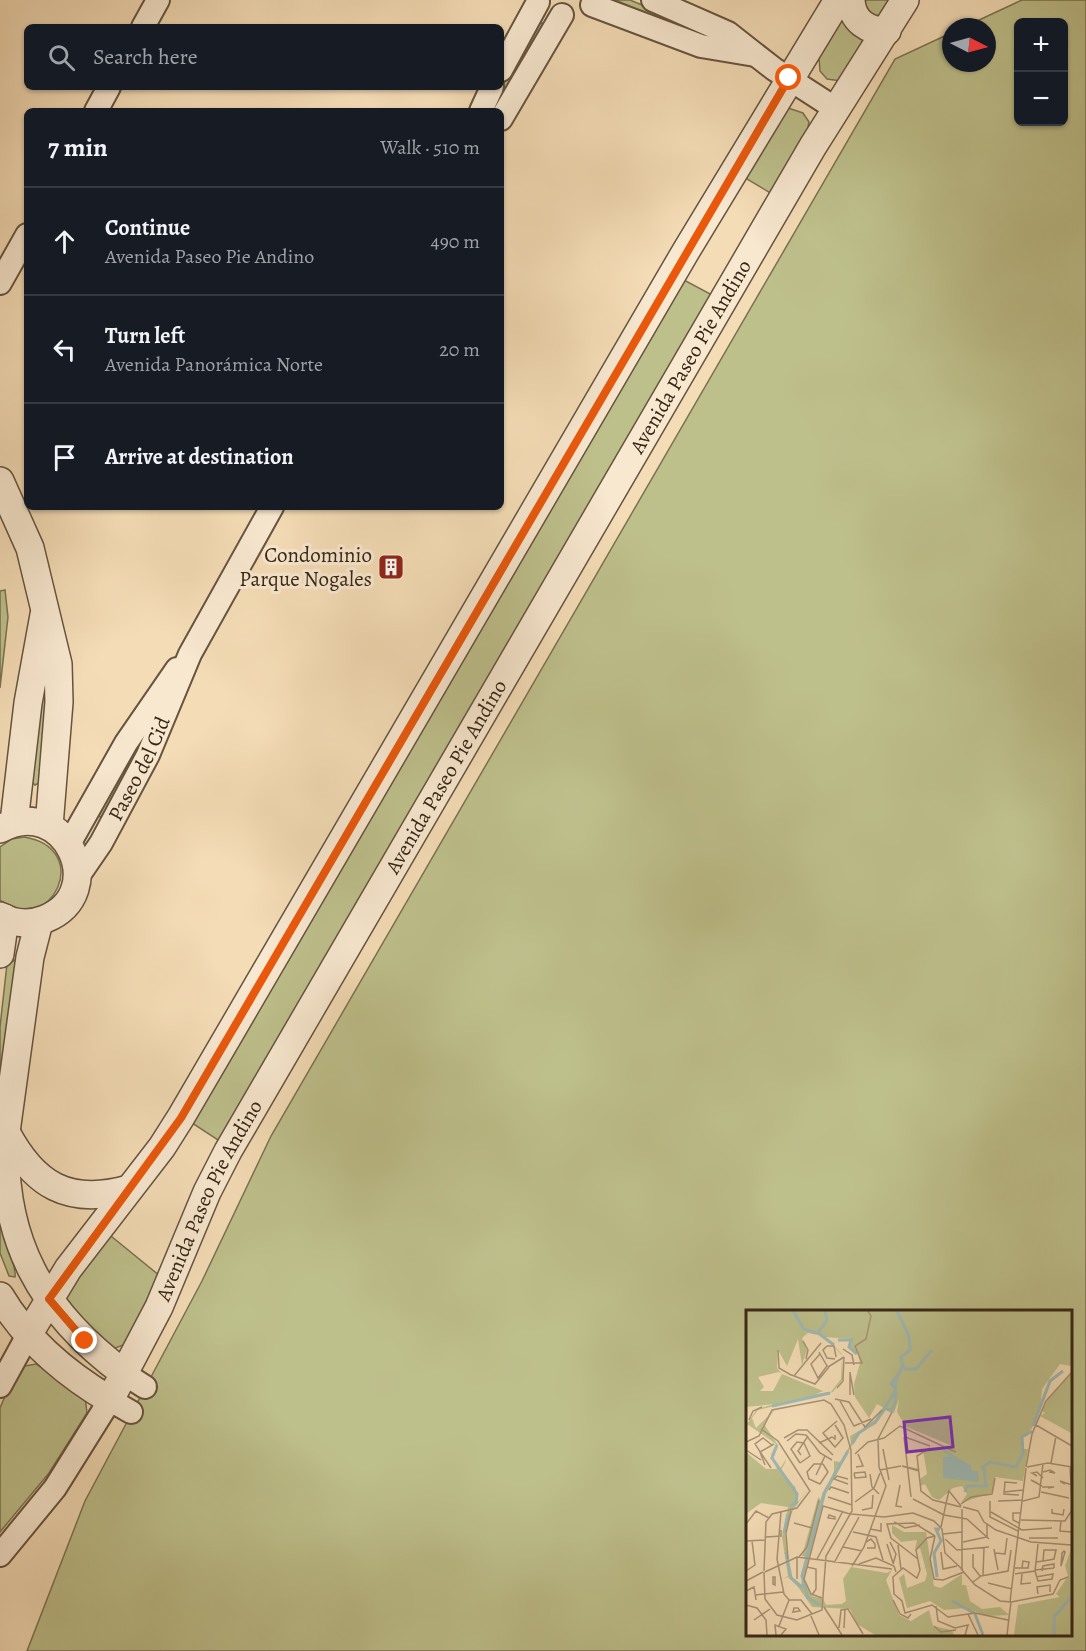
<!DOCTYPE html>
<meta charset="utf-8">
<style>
body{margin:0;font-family:Alegreya,serif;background:#20242c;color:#f1f3f6}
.controls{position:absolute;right:18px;top:18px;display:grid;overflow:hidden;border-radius:9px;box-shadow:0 2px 4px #0004}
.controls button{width:54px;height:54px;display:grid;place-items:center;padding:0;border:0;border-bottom:2px solid #363941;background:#171b24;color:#f1f3f6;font:30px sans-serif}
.compass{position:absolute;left:942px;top:18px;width:54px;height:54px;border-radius:50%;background:#171b24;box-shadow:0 2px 4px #0004;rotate:96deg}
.stop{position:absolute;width:18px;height:18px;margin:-14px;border:4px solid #ea580c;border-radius:50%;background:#fff}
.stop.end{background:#ea580c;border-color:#fff;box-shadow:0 2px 6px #0008}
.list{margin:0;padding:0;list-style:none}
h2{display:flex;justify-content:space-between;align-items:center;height:78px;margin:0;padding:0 24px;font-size:26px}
h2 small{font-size:20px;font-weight:400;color:#9ea1a6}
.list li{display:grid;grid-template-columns:39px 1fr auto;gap:18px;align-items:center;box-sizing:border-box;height:108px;padding:0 24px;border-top:2px solid #363941}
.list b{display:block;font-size:22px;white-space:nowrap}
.list p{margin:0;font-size:20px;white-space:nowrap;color:#9ea1a6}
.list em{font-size:20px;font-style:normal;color:#9ea1a6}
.icon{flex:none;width:33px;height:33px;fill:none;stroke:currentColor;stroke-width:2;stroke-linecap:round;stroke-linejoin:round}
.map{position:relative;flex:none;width:1086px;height:1651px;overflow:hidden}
.search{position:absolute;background:#171b24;box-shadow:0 2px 4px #0004;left:24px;top:24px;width:480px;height:66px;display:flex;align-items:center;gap:15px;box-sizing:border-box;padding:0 21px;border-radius:9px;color:#9ea1a6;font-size:22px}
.panel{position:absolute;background:#171b24;box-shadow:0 2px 4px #0004;left:24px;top:108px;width:480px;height:402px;border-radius:9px}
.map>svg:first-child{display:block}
.green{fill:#bec08c;stroke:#7a7351;stroke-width:1.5;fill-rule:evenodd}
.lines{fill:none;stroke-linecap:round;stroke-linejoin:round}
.minor-casing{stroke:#66543e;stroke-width:26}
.tertiary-casing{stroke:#66543e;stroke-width:30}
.minor{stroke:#f8e8d0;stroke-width:22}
.tertiary{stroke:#f8e8d0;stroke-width:27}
.route{stroke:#ea580c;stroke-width:8}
.labels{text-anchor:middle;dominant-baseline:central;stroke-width:6;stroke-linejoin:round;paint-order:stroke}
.street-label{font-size:21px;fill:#372616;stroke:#f8e8d0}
.poi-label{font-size:21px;fill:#372616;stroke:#f8e8d0;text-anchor:end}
.inset-river{fill:none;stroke:#9ebab6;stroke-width:3}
.inset-road{fill:none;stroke:#a89376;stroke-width:1.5}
.view{fill:#7b2cbf;fill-opacity:0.15;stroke:#7b2cbf;stroke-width:3}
.inset-edge{fill:none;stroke:#372616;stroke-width:3}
</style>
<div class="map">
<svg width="1086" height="1651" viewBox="0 0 1086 1651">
<rect width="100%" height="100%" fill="#f4dcb6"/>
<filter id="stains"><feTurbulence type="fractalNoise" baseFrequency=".00333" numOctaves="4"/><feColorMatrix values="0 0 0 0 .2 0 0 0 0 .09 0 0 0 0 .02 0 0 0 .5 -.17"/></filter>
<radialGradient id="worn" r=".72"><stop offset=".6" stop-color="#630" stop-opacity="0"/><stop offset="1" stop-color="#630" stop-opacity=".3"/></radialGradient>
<g class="green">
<polygon points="615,0 630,0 693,26 694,31 691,32"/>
<polygon points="866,0 896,0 884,23 861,10"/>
<path d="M1022,0H1086V1651H27L85,1501L202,1281L271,1136L895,59L951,33V63H987V27H964ZM1018,22H1064V122H1018ZM747,1312H1070V1634H747Z"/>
<polygon points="847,11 870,37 841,81 827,79 820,71 819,57"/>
<polygon points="543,23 545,27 500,99 497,96 537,24"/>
<polygon points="788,108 803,113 809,122 807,132 772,194 742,176"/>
<polygon points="682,279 714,296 221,1142 189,1121"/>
<polygon points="5,590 8,617 0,688 0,591"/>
<polygon points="43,697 49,701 41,782 35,785 30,780 39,699"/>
<polygon points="141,742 143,747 105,816 100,817 97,813 136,743"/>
<path d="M24,837C94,848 52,939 0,900V847L12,839Z"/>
<polygon points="15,960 18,964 0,1115 0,1027 7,964"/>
<path d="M0,1219C3,1232 17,1267 15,1277L9,1276L0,1253Z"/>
<polygon points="106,1232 160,1276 129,1343 110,1350 64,1302 65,1289"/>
<polygon points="36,1364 85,1397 87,1413 49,1473 0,1532 0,1408 9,1387 25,1366"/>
</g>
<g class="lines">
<defs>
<g id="minor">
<polyline points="653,0 728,33 774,69 836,109"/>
<polyline points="592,5 701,46 755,55"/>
<polyline points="143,27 158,0"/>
<polyline points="501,70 538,2"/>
<polyline points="96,111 109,87"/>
<polyline points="481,111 492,87"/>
<polyline points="501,119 562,15"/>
<polyline points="0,283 27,235"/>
<polyline points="69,844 126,743 177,669"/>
<path id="s1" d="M77,878L101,843L148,755L190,654L272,507"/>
<polyline points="125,1374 145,1387"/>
<polyline points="0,1386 28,1335"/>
<polyline points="0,1555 55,1488 110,1400 131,1412"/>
</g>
<g id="tertiary">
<path d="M851,0C852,21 868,31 887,31"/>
<polyline points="0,481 30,548 58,664 59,702 49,826"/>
<polyline points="14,822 28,703 44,615"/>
<path d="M0,829C65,793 111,893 45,919C30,925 14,924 0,916"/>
<path d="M39,922L30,957L6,1132C0,1239 41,1312 125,1374"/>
<polyline points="0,954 5,918"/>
<path d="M6,1132C34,1185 68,1206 129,1189"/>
<path id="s2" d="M0,1296C26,1340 66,1374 110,1400L159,1307L207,1192L228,1151L813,146L905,0"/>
<polyline points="28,1335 68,1269 162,1147 181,1117 686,251 838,0"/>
</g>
</defs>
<use href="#minor" class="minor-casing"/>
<use href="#tertiary" class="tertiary-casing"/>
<use href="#minor" class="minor"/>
<use href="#tertiary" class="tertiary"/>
</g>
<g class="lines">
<polyline class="route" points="85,1341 49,1299 181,1118 789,78"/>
</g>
<defs>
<symbol id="building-square" viewBox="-11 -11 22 22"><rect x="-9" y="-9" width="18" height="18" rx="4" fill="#8f2418" stroke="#f8e8d0"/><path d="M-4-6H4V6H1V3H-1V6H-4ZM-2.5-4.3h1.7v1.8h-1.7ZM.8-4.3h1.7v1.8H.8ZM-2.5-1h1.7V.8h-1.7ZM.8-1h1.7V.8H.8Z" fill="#fff"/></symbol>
</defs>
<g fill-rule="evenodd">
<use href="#building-square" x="376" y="552" width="30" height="30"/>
</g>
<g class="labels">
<g class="street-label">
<text stroke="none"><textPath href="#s2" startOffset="1348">Avenida Paseo Pie Andino</textPath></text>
<text stroke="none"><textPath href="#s1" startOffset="126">Paseo del Cid</textPath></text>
<text stroke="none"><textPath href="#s2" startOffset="862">Avenida Paseo Pie Andino</textPath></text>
<text stroke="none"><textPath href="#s2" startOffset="376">Avenida Paseo Pie Andino</textPath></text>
</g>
<g class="poi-label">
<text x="372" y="555">Condominio<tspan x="372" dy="24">Parque Nogales</tspan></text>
</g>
</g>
<g transform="translate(746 1310)">
<rect width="326" height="326" fill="#f4dcb6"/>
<path d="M0,1H325V56L314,54L296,79L294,100L286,118L276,128L277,139H282L277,171L249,167L247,182L215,193L221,184L216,176L207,178L193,190L186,187L179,174L175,176L174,169L181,164L177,140L203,139L200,135L211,138L161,117H149H160L151,102L153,89L148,103L140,100L130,114L112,124L80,184L58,267L66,286L77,289L80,295L96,294L100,291L97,269L105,257L141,263L146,260L140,270L153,305L165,311L183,300L187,316L206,320L208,325H129L111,314L104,299L66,297L52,277L42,267L37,269L42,266L36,227L42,197L15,193L0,204V142L20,159H31L25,145L30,134L1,114L11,99L29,94L0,97ZM62,23L77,26L96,45L95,69L85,82L70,84L77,81L36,64L31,58L32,40L41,56L52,29L56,55L61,40L56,28ZM79,27L106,29L103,36L112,44L114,53L108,74L109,87L123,108L131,94L138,98L129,112L104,126L105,133L95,152L88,151V161L75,191L73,187L72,188L56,246L60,247L55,275L44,265L39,222L47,200L63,178L52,192L49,176L59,175L48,176L35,160L39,153L40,149L34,159L26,146L32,135L18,114L30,98L10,118L6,108L12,100L87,82L97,69L96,44ZM33,62L36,64L27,81H14L18,77L12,67ZM325,62V123L294,106L299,103L296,101L301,91ZM146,215L158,222H180L188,276L195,278L216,264V275H220L224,291L236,299L254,297L263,305L240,306L220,298L198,300L184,291L161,298L153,268L158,264L161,278L179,271L181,264L174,238L169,239L171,230L155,232L146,223ZM325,239V325H268L272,295L314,287L310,284L322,266L319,256Z" fill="#bec08c" fill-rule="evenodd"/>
<path d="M206,146L225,155L226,161H232L233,172L197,168V147Z" fill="#9ebab6"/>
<path class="inset-river" d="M47,1L58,19L70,23M79,1L81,10L72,23L88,35M92,30H105L103,37L111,44M158,59H170L186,40M26,96L84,83M139,98L145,101L149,93L150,69L157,55M287,116L304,71L317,61M106,134L113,123L130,111L150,80L145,74L157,57L155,47L164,40L163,26L151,1M31,135L26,148L51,184L50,193L44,196M198,140L218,154M235,158L244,152L270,157L277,143L276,127L286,121M219,182L221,176H240L238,158M38,223L42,204M40,242L45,268L57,278M191,267L188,243L195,231L190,219H194M206,291L228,303M74,295L62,288L56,266L78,183L102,141M229,304L237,325M308,325V307L326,286"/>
<path class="inset-road" d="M57,31L62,40L60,49M81,36L77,40L81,48L89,49M81,36H88L90,47M97,39L106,45L108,55M32,40L33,58L45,65M73,42L81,56L72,68L65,54L74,44M99,53H116L109,36L120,29L125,6L122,1M82,57L98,47M104,63L108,85M43,64L69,74L83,57M48,66L75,33M91,78L97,71L98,47M104,85V62M89,89L103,92L119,117L136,100M94,91L108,116L125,109M3,110L7,101L16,97M89,115L97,128L89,137L77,123L91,111M290,115L326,136M15,119L32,131L64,181L51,198L26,204L20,212L18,261M158,127L165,187M159,127L184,136M38,128L52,120H61L87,145M41,131L50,124L60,125L74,143L86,150M0,132L13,126L26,100L78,90L85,94L98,115L105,140L106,201L80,246L76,300L51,310L31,305L19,289L18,262M73,133L86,127L89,129V125M192,134L210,142M184,138L171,146L175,181L187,190L215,197M137,139L143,170M0,140L15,150M109,144L122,132L138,128L154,116L207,141M55,145L52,141L62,126M54,153L45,139L51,132L58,133M54,153L64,146L58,133M305,153L310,126M19,155L14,142L28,134M110,157L117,156L112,144M280,157L286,124L300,91L326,62M281,157L302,153L326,157M324,157L326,193M25,158L9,134L17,128L26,135M134,160L155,156M173,160L156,156L173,161M297,162L304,160L309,163L303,162M108,163L109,168L120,167L119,162L108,163M124,164L126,177L133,184M70,165L79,146M291,166L286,163L291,162L297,168M271,173L259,172L258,184L273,185M291,173L285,170L296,176M74,174L63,169L61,162L68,154H77M74,174L82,162L77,154M102,174L88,169L91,166L102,169M319,174L314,171L326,175M154,175L150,196L156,197M296,177H308L302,178M83,180L85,177L103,183M203,181L215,196M258,182L277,180M295,182L323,188M82,187L106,195M167,189L198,205L221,209M244,191V207L272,221M252,191L276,190M277,191L293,187L297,154M109,192L128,178L134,163M215,194L225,187L246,184L249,168M217,197L232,201L238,212L250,220L285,232L326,235M306,199V203L317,205L318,199M116,200L126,198L127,185M35,202L31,249L38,284L43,290H55L66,304M245,202L276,220M105,204L138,207L167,203L188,211L196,219L199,243L217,260M83,205L89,207V209L82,208ZM221,209L243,229M275,210L319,211L326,200M315,211L314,221L326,222M148,212L159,218L174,215M48,213L66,218M273,213L267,210V203H275M0,214L10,201L23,208M195,217L203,180M124,219L135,221V213M276,220L306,218M107,222L130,227L137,250M197,224L216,222M189,226L181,228L170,240L174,260L171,268L157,258L147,267L148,284L156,291L159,303L186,295L202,307L229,303L262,310M189,226L184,249L188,269L197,270L218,262M20,227L35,226V220M283,228H312M199,229L211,240L243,237M0,231L20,230M120,232L125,229L129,234V238H121M144,232L150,244L147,254M217,232L241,227V214M141,234L147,253M152,235L155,259M97,237L116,241M248,239L252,260M318,241L319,242L315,256L316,243ZM195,242L197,259L211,256M249,243L259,244L261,228M227,244V257L234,266M51,247V269M53,247L61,237L73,190M42,249L40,223L45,201M71,249L97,201M172,249L145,228L141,214L168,213L189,226M290,252L297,251L303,250L308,249L310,240H298L297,251M88,253L113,207M113,254L130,248L148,256L150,262M106,256L118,237L140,176L133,157L132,129L146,102M61,257L70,259V279L66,285M269,258H282L283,252L277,251L276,258M215,259L229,275L254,291L265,292L264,300M216,259V199M289,260L308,258M0,261L9,255L6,231M289,261L292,271L306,269L307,264L290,267M296,261L297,256L308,254V258M19,262L51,247L146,259M269,264L289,261L292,234M276,264L275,274L285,273M237,265L238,238M27,267H29V275L27,274ZM0,271L17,262M227,272L235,266L262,261L265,240M242,273L266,279M0,281L8,277L10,290M292,284L291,277L304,275V282M9,285L37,282M76,288L65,284L58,269L77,196L104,204M147,290L154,304L162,308L165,304M264,292L280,158M265,292L307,284L314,270L322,267M0,295L11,298L20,310L21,325M190,296L192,311L209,318L222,315L219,325M78,297L96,325M48,298H52L54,301L47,302ZM222,304L232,325M65,306L73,325M8,310L24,299M33,316L43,290M188,316L195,322L210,320M93,318L95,300L102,299L117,324M98,318L99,299M30,325L29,315L40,319L35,325M261,325L264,299"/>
<path class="view" d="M204,107L207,137L161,142L158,112Z"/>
<rect width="326" height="326" class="inset-edge"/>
</g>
<rect width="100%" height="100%" filter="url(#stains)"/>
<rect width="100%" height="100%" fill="url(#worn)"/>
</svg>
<div class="controls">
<button>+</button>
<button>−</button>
</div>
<svg class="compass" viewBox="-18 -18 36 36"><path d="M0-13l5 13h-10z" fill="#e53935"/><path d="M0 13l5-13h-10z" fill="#9ea1a6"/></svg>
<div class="stop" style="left:789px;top:78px"></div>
<div class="stop end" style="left:85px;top:1341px"></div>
<div class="search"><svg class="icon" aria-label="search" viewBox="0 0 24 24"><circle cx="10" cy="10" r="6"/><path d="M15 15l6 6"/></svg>Search here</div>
<section class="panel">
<h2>7 min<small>Walk · 510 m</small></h2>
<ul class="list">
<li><svg class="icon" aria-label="ahead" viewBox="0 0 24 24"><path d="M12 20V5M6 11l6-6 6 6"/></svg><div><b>Continue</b><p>Avenida Paseo Pie Andino</p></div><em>490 m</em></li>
<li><svg class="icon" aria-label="left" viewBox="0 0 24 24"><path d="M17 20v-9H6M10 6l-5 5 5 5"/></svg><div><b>Turn left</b><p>Avenida Panorámica Norte</p></div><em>20 m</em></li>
<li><svg class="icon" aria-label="arrive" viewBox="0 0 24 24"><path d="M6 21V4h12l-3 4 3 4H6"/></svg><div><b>Arrive at destination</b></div></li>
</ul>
</section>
</div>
